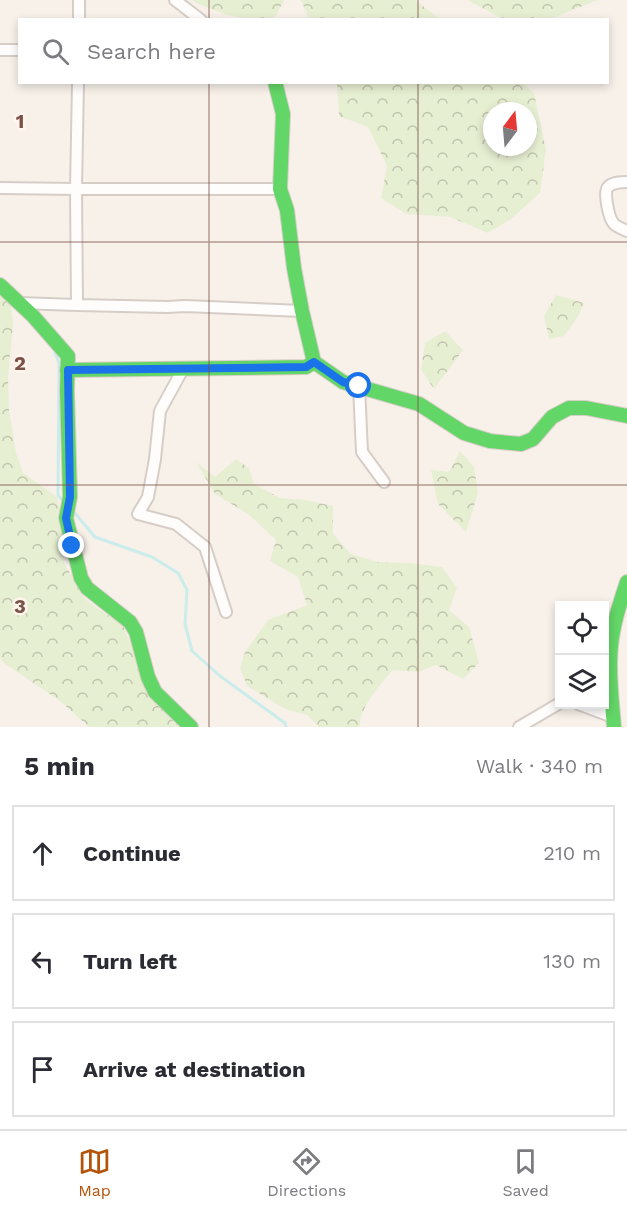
<!DOCTYPE html>
<meta charset="utf-8">
<style>
body{margin:0;font-family:"Work Sans",sans-serif;background:#f7f7f7;color:#2b2b33}
.controls{position:absolute;right:18px;bottom:18px;display:grid;overflow:hidden;border-radius:0px;box-shadow:0 3px 9px #0003}
.controls button{width:54px;height:54px;display:grid;place-items:center;padding:0;border:0;border-bottom:2px solid #e1e1e2;background:#fff;color:#2b2b33;font:30px sans-serif}
.compass{position:absolute;left:483px;top:102px;width:54px;height:54px;border-radius:50%;background:#fff;box-shadow:0 3px 9px #0003;rotate:16deg}
.stop{position:absolute;width:18px;height:18px;margin:-14px;border:4px solid #1a73e8;border-radius:50%;background:#fff}
.stop.end{background:#1a73e8;border-color:#fff;box-shadow:0 2px 6px #0008}
.list{margin:0;padding:0;list-style:none}
h2{display:flex;justify-content:space-between;align-items:center;height:78px;margin:0;padding:0 24px;font-size:26px}
h2 small{font-size:20px;font-weight:400;color:#7c7c81}
.list li{display:grid;grid-template-columns:39px 1fr auto;gap:18px;align-items:center;box-sizing:border-box;height:96px;margin:0 12px 12px;padding:0 12px;border:2px solid #e1e1e2;border-radius:0px}
.list b{display:block;font-size:22px;white-space:nowrap}
.list em{font-size:20px;font-style:normal;color:#7c7c81}
.icon{flex:none;width:33px;height:33px;fill:none;stroke:currentColor;stroke-width:2;stroke-linecap:round;stroke-linejoin:round}
.map{position:relative;flex:none;width:627px;height:727px;overflow:hidden}
.search{position:absolute;background:#fff;box-shadow:0 3px 9px #0003;left:18px;right:18px;top:18px;height:66px;display:flex;align-items:center;gap:15px;box-sizing:border-box;padding:0 21px;border-radius:0px;color:#7c7c81;font-size:22px}
.sheet{height:402px;background:#fff}
nav{display:flex;justify-content:space-around;align-items:center;box-sizing:border-box;height:84px;border-top:2px solid #e1e1e2;background:#fff;font-size:16px;color:#7c7c81}
nav a{display:grid;justify-items:center;gap:3px}
nav .on{color:#b45309}
.map>svg:first-child{display:block}
.forest{fill:url(#forest-crowns);fill-rule:evenodd}
.lines{fill:none;stroke-linecap:round;stroke-linejoin:round}
.stream{stroke:#caecea;stroke-width:3}
.street-casing{stroke:#d7cdc7;stroke-width:14}
.fast-casing{stroke:#d9cec8;stroke-width:16}
.street{stroke:#fefdfc;stroke-width:10}
.fast{stroke:#63d668;stroke-width:14}
.route{stroke:#1a73e8;stroke-width:8}
.grid{fill:none;stroke:#7a5247;stroke-width:1.5;stroke-opacity:0.55}
.grid-label{font-size:20px;text-anchor:middle;font-weight:bold;fill:#7a5247;stroke:#fff5ed;stroke-width:5;stroke-linejoin:round;paint-order:stroke}
</style>
<div class="map">
<svg width="627" height="727" viewBox="0 0 627 727">
<defs>
<pattern id="forest-crowns" width="20" height="18" patternUnits="userSpaceOnUse" patternTransform="scale(1.5)"><rect width="20" height="18" fill="#e7efd3"/><path d="M2 6a3 3 0 1 1 6 0M12 15a3 3 0 1 1 6 0" fill="none" stroke="#c0c4ad"/></pattern>
</defs>
<rect width="100%" height="100%" fill="#f8f1ea"/>
<g class="forest">
<polygon points="192,0 284,0 276,16 272,19 249,19 227,15 196,3"/>
<polygon points="301,0 415,0 440,19 309,19"/>
<polygon points="467,0 598,0 547,20 504,19"/>
<path d="M337,83H523L534,93L546,150L540,193L511,219L488,233L450,217L406,214L381,198L387,166L368,127L339,116ZM492,111H528V147H492Z"/>
<polygon points="0,290 10,297 13,325 8,378 9,410 16,453 23,473 57,497 64,526 63,561 85,599 123,626 139,663 180,727 89,727 60,701 4,663 0,657"/>
<polygon points="556,295 584,303 579,315 564,336 549,339 544,316"/>
<polygon points="445,331 463,350 434,389 421,370 425,343"/>
<polygon points="460,451 474,467 478,493 466,532 438,504 431,470 449,472"/>
<path d="M236,459L249,468L254,484L280,498L306,500L333,506V534L351,554L378,562L410,563L442,567L457,588L449,610L469,627L479,663L463,679L436,665L418,672L393,670C381,683 358,710 360,727H319L307,715L285,709L247,686L240,668L245,652L268,620L307,605L298,577L270,561L276,540L248,514L215,494L196,462L215,477Z"/>
</g>
<g class="lines">
<g class="stream">
<polyline points="55,353 59,363 58,495 62,500"/>
<polyline points="73,511 95,537 152,557 178,573 187,590 185,624 192,651 220,676 285,723 286,727"/>
</g>
<defs>
<g id="street">
<polyline points="175,0 201,20"/>
<polyline points="79,20 79,0"/>
<polyline points="0,50 20,50"/>
<polyline points="78,82 76,189 77,305 167,307 185,306 302,311"/>
<path d="M627,182C621,182 613,182 608,187C603,192 609,219 614,224C617,227 623,229 627,231"/>
<polyline points="0,188 76,189 280,189"/>
<polyline points="19,303 77,305"/>
<polyline points="183,369 160,411 155,459 148,497 138,514 176,524 205,547 226,612"/>
<polyline points="359,386 362,452 384,482"/>
<polyline points="578,704 613,717"/>
<polyline points="519,727 560,703"/>
</g>
<g id="fast">
<polyline points="275,82 283,114 280,189 287,210 294,268 302,311 314,362 343,382 419,404 464,433 490,441 521,444 533,439 552,417 569,408 586,408 627,416"/>
<polyline points="0,285 33,316 68,356 67,390 70,497 66,518 81,578 87,588 130,622 136,632 148,677 155,692 191,727"/>
<polyline points="67,370 306,367 314,362"/>
<path d="M614,727C612,700 608,673 611,646C613,624 620,603 627,582"/>
</g>
</defs>
<use href="#street" class="street-casing"/>
<use href="#fast" class="fast-casing"/>
<use href="#street" class="street"/>
<use href="#fast" class="fast"/>
</g>
<g class="lines">
<polyline class="route" points="72,546 66,518 70,497 68,370 306,367 314,362 343,382 359,386"/>
</g>
<path class="grid" d="M209,0V20M418,0V20M209,82V727M418,82V727M0,242H627M0,485H627"/>
<g class="grid-label">
<text x="20" y="128">1</text>
<text x="20" y="370">2</text>
<text x="20" y="613">3</text>
</g>
</svg>
<div class="controls">
<button><svg class="icon" aria-label="locate" viewBox="0 0 24 24"><circle cx="12" cy="12" r="6"/><path d="M12 2v4M12 18v4M2 12h4M18 12h4"/></svg></button>
<button><svg class="icon" aria-label="layers" viewBox="0 0 24 24"><path d="M12 4l9 5-9 5-9-5zM3 14l9 5 9-5"/></svg></button>
</div>
<svg class="compass" viewBox="-18 -18 36 36"><path d="M0-13l5 13h-10z" fill="#e53935"/><path d="M0 13l5-13h-10z" fill="#7c7c81"/></svg>
<div class="stop" style="left:359px;top:386px"></div>
<div class="stop end" style="left:72px;top:546px"></div>
<div class="search"><svg class="icon" aria-label="search" viewBox="0 0 24 24"><circle cx="10" cy="10" r="6"/><path d="M15 15l6 6"/></svg>Search here</div>
</div>
<section class="sheet">
<h2>5 min<small>Walk · 340 m</small></h2>
<ul class="list">
<li><svg class="icon" aria-label="ahead" viewBox="0 0 24 24"><path d="M12 20V5M6 11l6-6 6 6"/></svg><div><b>Continue</b></div><em>210 m</em></li>
<li><svg class="icon" aria-label="left" viewBox="0 0 24 24"><path d="M17 20v-9H6M10 6l-5 5 5 5"/></svg><div><b>Turn left</b></div><em>130 m</em></li>
<li><svg class="icon" aria-label="arrive" viewBox="0 0 24 24"><path d="M6 21V4h12l-3 4 3 4H6"/></svg><div><b>Arrive at destination</b></div></li>
</ul>
</section>
<nav>
<a class="on"><svg class="icon" aria-label="map" viewBox="0 0 24 24"><path d="M3 6l6-2 6 2 6-2v14l-6 2-6-2-6 2zM9 4v14M15 6v14"/></svg>Map</a>
<a><svg class="icon" aria-label="directions" viewBox="0 0 24 24"><path d="M12 3l9 9-9 9-9-9zM9 14v-3h6M13 9l2 2-2 2"/></svg>Directions</a>
<a><svg class="icon" aria-label="saved" viewBox="0 0 24 24"><path d="M7 4h10v16l-5-4-5 4z"/></svg>Saved</a>
</nav>
